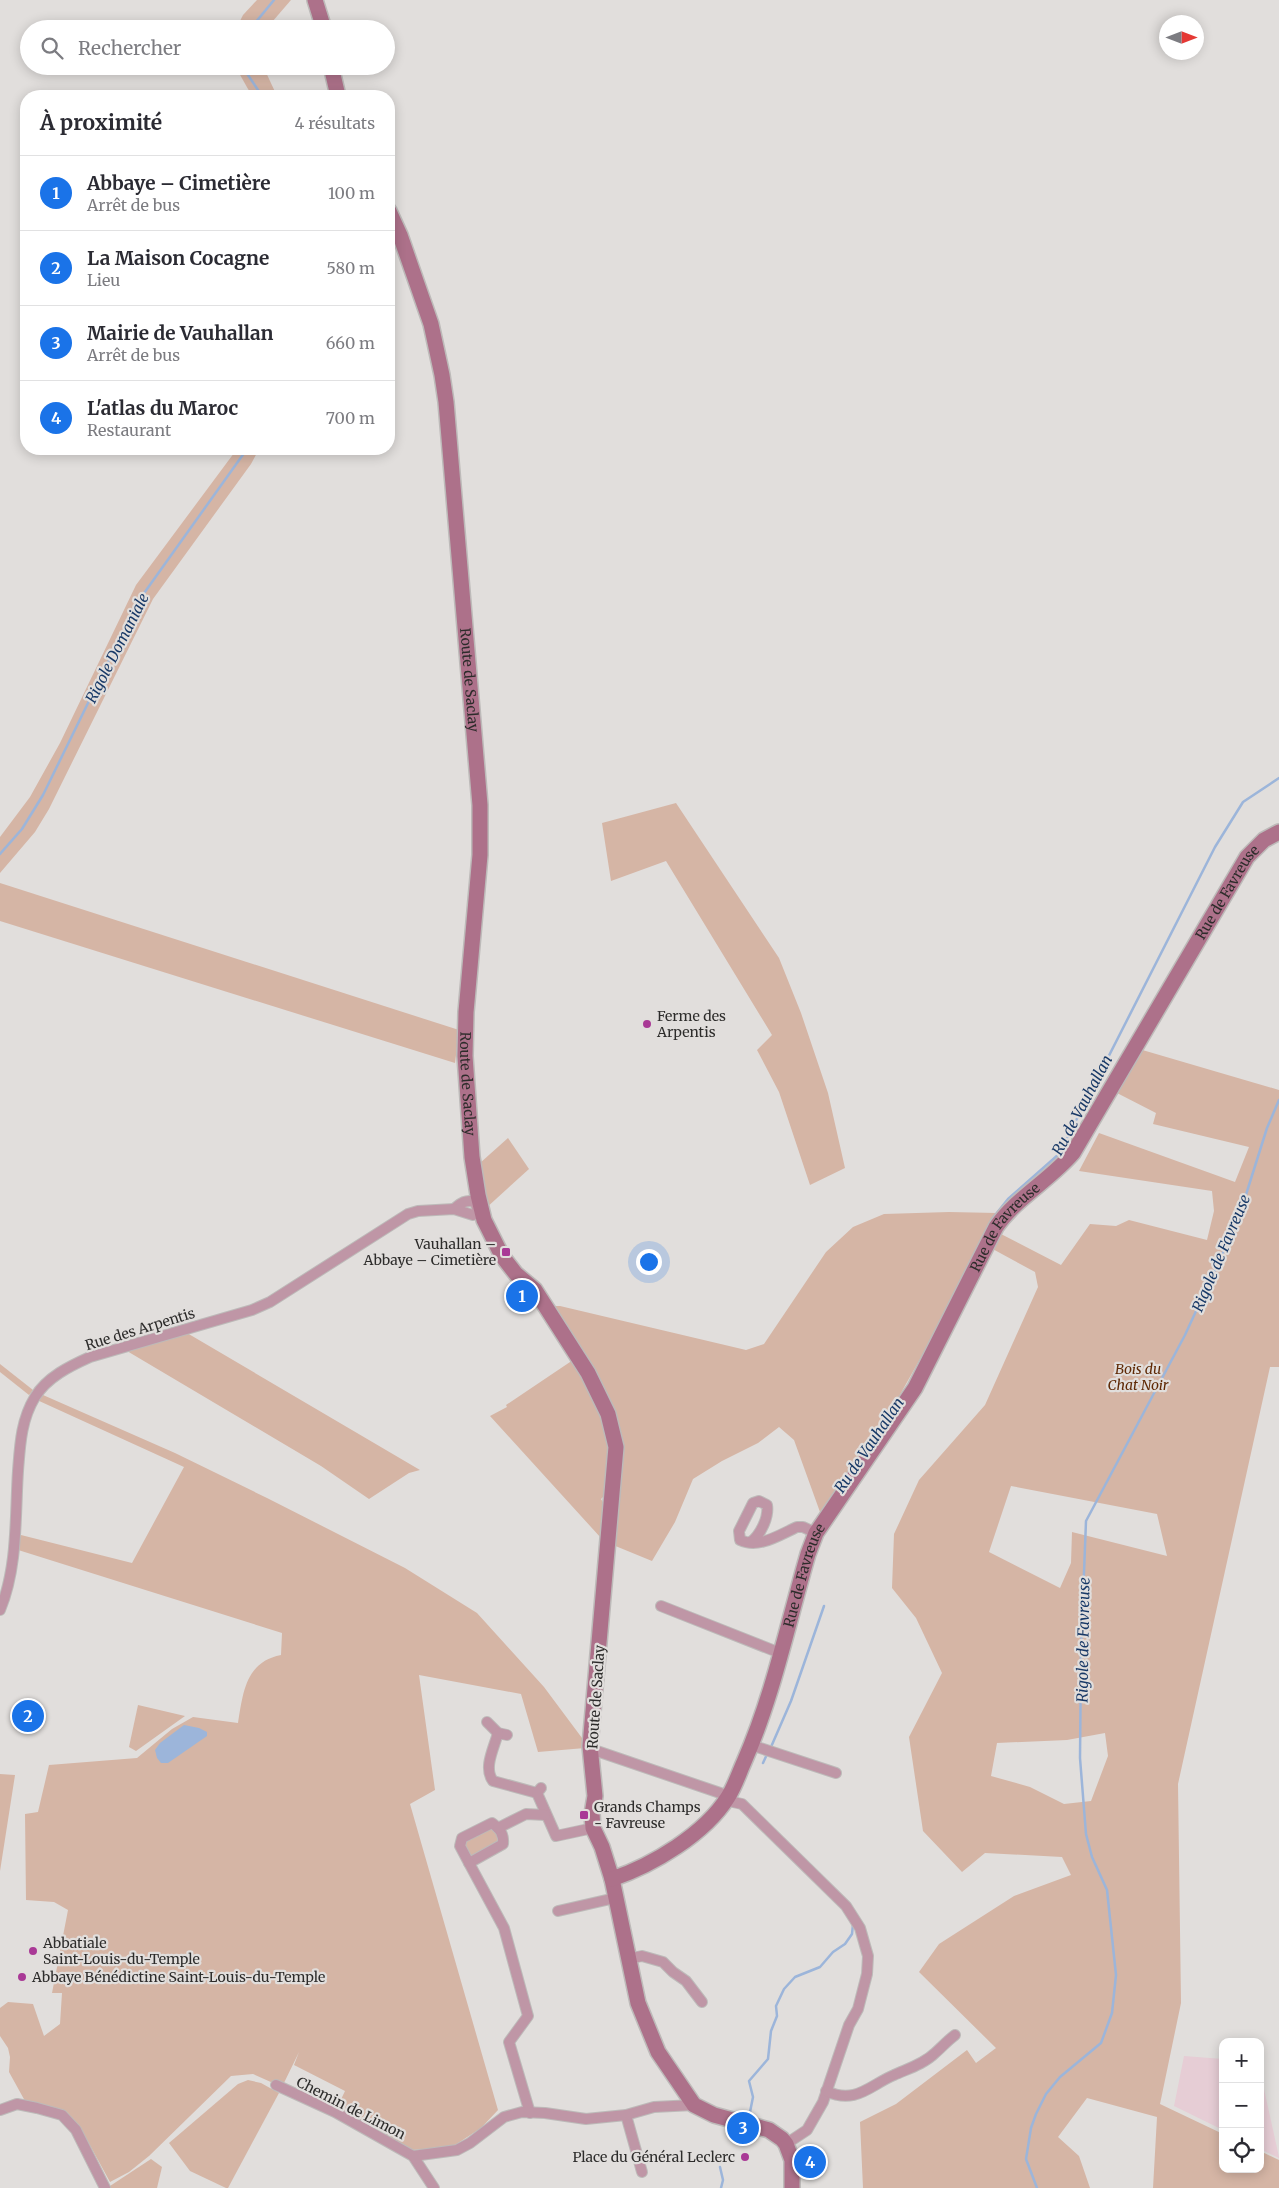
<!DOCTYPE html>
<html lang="fr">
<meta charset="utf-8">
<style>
body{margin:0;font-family:Merriweather,serif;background:#f2f2f3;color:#2b2b33}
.controls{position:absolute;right:15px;bottom:15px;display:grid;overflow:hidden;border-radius:10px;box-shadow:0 2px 12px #0003}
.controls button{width:45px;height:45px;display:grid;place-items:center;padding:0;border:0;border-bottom:1px solid #e1e1e2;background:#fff;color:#2b2b33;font:25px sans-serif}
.compass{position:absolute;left:1159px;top:15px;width:45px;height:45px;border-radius:50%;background:#fff;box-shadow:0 2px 12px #0003;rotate:90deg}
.you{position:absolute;left:648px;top:1261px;width:18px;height:18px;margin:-12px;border:4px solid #fff;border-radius:50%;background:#1a73e8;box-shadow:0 0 0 8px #1a73e833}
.badge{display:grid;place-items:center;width:32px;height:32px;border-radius:50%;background:#1a73e8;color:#fff;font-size:16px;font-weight:700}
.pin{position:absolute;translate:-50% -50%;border:2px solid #fff;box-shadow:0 1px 5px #0006}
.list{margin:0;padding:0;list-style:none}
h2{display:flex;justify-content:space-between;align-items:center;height:65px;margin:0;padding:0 20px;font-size:21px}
h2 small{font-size:16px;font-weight:400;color:#7c7c81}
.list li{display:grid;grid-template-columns:32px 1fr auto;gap:15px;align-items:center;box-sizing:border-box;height:75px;padding:0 20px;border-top:1px solid #e1e1e2}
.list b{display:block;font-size:19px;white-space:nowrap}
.list p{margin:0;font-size:16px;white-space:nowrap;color:#7c7c81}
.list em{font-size:16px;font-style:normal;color:#7c7c81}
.icon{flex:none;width:28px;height:28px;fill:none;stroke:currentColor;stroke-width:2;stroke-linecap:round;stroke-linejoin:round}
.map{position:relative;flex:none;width:1279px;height:2188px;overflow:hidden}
.search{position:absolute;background:#fff;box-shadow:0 2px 12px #0003;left:20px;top:20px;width:375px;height:55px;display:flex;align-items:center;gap:12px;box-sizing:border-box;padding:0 18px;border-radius:28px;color:#7c7c81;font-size:19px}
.panel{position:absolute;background:#fff;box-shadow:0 2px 12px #0003;left:20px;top:90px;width:375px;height:365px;border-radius:20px}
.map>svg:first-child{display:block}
.industrial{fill:#e6cdd5}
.green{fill:#d5b5a5;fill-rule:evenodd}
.water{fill:#9cb5da}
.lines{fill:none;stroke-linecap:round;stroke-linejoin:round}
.stream{stroke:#9cb5da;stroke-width:2.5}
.street-casing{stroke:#bdbab9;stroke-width:12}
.secondary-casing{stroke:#bdbab9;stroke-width:18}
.street{stroke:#bf96a6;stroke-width:10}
.secondary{stroke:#ad718a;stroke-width:15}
.poi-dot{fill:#a93996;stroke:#e1dedc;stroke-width:2}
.labels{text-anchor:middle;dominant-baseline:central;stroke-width:4.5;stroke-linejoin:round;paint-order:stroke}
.street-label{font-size:14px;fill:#2d2c2b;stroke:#e1dedc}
.poi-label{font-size:14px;fill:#2d2c2b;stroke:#e1dedc;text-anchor:start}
.park-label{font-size:14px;font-style:italic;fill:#5f2905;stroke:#e1dedc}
.water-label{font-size:15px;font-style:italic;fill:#183967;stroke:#e1dedc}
</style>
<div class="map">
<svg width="1279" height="2188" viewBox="0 0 1279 2188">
<rect width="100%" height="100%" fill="#e1dedc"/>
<g class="industrial">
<polygon points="1184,2056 1223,2059 1223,2130 1174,2106"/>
<polygon points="1260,2071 1279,2157 1279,2158 1260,2149"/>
</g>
<g class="green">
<polygon points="257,0 291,0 266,29 236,29 243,15"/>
<polygon points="235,66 263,66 277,96 252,96"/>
<polygon points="237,449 259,449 251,464 153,599 49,809 35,832 0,873 0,837 30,797 60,743 136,585"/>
<polygon points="676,803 779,958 801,1013 828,1093 845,1168 810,1185 779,1092 757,1050 772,1035 666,861 611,881 602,823"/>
<polygon points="0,883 459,1030 455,1063 0,921"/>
<path d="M1139,1049L1279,1090V1367H1270L1178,1784L1181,2003L1160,2104L1223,2134V2169H1260V2151L1279,2160V2188H1153L1157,2117L1087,2098L1058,2137L1079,2156L1090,2188H863L860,2122L896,2104L967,2050L976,2063L996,2048L919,1972L939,1944L1014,1896L1071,1875L1062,1857L985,1853L962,1872L923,1831L909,1737L942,1673L916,1618L892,1588L894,1534L919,1480L985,1405L1038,1287L1035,1272L989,1247L999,1233L1061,1265L1090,1224L1116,1226L1129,1220L1207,1240L1214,1211L1212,1191L1079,1171L1099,1133L1235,1182L1249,1147L1153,1124L1156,1113L1117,1093ZM1011,1486L1157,1514L1167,1556L1072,1532L1071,1563L1060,1588L989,1552ZM1105,1733L1108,1756L1091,1801L1064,1804L1030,1787L991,1776L997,1743L1067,1740Z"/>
<polygon points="508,1138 529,1169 485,1209 480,1163"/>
<polygon points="949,1212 997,1213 951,1304 897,1400 820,1512 794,1440 779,1427 758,1443 722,1461 693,1479 675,1522 652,1561 613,1545 615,1448 553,1306 560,1306 746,1350 764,1344 826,1252 853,1227 884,1214"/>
<polygon points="187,1333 420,1470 409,1473 369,1499 321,1466 127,1351"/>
<path d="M573,1360C585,1383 606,1410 605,1436L608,1438L609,1442L606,1494L601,1499L605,1506L601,1538L490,1416L507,1407L506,1405Z"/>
<polygon points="0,1364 33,1390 29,1395 0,1372"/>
<path d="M43,1395L175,1453L267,1498L405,1568L477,1613L544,1687L582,1738L585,1748L538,1752L521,1694L419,1675L435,1790L410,1804L498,2110L481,2128L452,2147L412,2150L336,2110L345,2091L294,2065L299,2052L282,2087L253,2074L231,2076L149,2156L129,2172L110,2182L80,2127L61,2110L25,2101L9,2072L10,2057L8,2048L0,2036V2008L8,2002L33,2004L44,2036L60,2024L62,1993H52L68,1910L54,1902L26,1900L25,1814L38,1812L49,1765L137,1758L172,1729L193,1717L238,1723C243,1694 245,1662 281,1655L282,1633L15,1549L17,1534L132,1563L184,1467L37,1400Z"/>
<polygon points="138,1705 185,1716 136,1751 129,1747"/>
<polygon points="0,1774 15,1775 0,1871"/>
<path d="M492,1828L498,1834L499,1844L473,1857C467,1853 463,1847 465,1840Z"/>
<polygon points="248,2080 261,2083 279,2093 228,2188 226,2188 190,2171 169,2143 238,2084"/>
<polygon points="151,2159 162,2167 157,2188 109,2188 110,2186"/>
</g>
<polygon class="water" points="184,1725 199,1728 207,1732 207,1736 168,1763 161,1763 157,1758 155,1750 160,1743"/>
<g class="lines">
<g class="stream">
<polyline points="250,29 274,0"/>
<polyline points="242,66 262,96"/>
<polyline points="0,854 22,829 43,795 137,603 247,449"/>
<polyline points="947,1308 992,1219 1008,1199 1059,1154 1215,847 1243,802 1279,778"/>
<polyline points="771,1747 791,1701 824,1606"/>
<polyline points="763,1763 768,1752"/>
<polyline points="749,2117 753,2097 749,2081 768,2059 771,2031 777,2016 776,2006 784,1989 795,1977 820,1967 833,1952 845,1944 852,1934 853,1924"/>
<polyline points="720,2167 723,2180 721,2188"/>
<polyline points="1037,2188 1026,2159 1031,2128 1036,2114 1046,2094 1060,2077 1101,2043 1112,2013 1116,1975 1107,1890 1092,1857 1086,1834 1080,1758 1081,1650 1086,1521 1185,1335 1238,1220 1267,1128 1279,1100"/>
</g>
<defs>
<g id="street">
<path d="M454,1209C461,1203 466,1199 475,1202L478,1211"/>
<path d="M751,1542C761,1534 769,1517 767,1505L759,1501L753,1503L739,1531L740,1540C759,1549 779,1535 797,1527H803L816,1533"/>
<polyline points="661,1606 780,1653"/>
<path d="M0,1610C18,1567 15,1516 18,1471C20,1445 21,1420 35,1397C47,1377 70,1366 90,1357L252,1310L270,1302L408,1214L418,1211L454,1209L473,1215"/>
<polyline points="487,1722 498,1733 507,1735"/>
<path d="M498,1733C494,1748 483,1768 493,1781L537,1793"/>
<polyline points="751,1745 836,1773"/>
<polyline points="591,1749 729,1796 733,1802 742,1804 846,1906 860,1928 868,1956 867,1974 858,2009 849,2025 823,2102 807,2130 786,2144"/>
<polyline points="541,1788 537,1793 556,1836 593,1828"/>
<path d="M492,1823C500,1829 504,1834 503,1844L469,1863L460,1846L462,1838Z"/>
<polyline points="498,1828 526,1814 545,1815"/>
<polyline points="469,1863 504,1928 528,2016 509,2042 530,2113"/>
<polyline points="558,1911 615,1898"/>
<polyline points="628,1959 642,1956 663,1962 673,1972 686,1981 702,2002"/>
<polyline points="276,2085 335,2112 413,2156 434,2188"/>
<path d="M826,2091C856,2105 870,2085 894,2075C907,2069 924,2064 935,2053C942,2047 947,2041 955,2035"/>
<polyline points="0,2110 17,2104 37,2108 62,2115 76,2130 105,2188"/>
<polyline points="626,2115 642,2172"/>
<polyline points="413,2156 457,2150 470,2143 504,2117 522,2112 545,2113 586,2119 626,2115 654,2107 694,2105"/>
</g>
<g id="secondary">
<polyline points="315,0 324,29"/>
<polyline points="331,66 338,96"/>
<path id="s1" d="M389,211L400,235L431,324L442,375L446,402L480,805V855L466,1012L465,1056L472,1157L478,1195L484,1220L502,1256L516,1274L535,1290L588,1373L608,1414L616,1447L590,1746L595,1796L592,1814L593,1828L602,1847L612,1879L638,2003L658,2052L694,2105L714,2115L769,2130L782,2139L786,2144L792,2160V2188"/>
<path id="s2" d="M612,1879C653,1865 705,1834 728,1797C735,1786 739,1773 744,1762C773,1696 788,1623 808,1554L816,1533L915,1388L996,1227C1016,1198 1050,1180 1073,1153L1247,857L1264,840L1279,832"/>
</g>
</defs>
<use href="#street" class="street-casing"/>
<use href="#secondary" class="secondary-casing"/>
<use href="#street" class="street"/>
<use href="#secondary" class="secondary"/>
</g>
<g class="poi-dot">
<circle cx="647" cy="1024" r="5"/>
<rect x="501" y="1247" width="10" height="10" rx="2.5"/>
<rect x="579" y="1810" width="10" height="10" rx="2.5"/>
<circle cx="33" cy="1951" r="5"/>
<circle cx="22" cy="1977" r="5"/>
<circle cx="745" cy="2157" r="5"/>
</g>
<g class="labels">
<g class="street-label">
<text stroke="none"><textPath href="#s1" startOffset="479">Route de Saclay</textPath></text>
<text stroke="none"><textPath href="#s2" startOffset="1189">Rue de Favreuse</textPath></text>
<text stroke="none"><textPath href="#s1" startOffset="884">Route de Saclay</textPath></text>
<text stroke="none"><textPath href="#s2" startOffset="784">Rue de Favreuse</textPath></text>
<text transform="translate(140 1329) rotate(-17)">Rue des Arpentis</text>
<text stroke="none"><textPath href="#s2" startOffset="379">Rue de Favreuse</textPath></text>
<text transform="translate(596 1697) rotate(-86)">Route de Saclay</text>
<text transform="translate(351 2108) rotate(27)">Chemin de Limon</text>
</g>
<g class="poi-label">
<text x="657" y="1016">Ferme des<tspan x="657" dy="16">Arpentis</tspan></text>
<text x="496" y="1244" text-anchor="end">Vauhallan –<tspan x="496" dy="16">Abbaye – Cimetière</tspan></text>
<text x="594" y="1807">Grands Champs<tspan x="594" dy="16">- Favreuse</tspan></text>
<text x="43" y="1943">Abbatiale<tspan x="43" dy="16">Saint-Louis-du-Temple</tspan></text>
<text x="32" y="1977">Abbaye Bénédictine Saint-Louis-du-Temple</text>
<text x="735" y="2157" text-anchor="end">Place du Général Leclerc</text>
</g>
<g class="park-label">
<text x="1138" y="1369">Bois du<tspan x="1138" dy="16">Chat Noir</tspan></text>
</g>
<g class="water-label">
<text transform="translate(117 648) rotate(-63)">Rigole Domaniale</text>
<text transform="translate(1082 1105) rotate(-62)">Ru de Vauhallan</text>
<text transform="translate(1221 1253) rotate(-67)">Rigole de Favreuse</text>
<text transform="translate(869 1445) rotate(-56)">Ru de Vauhallan</text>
<text transform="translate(1083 1640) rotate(-89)">Rigole de Favreuse</text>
</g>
</g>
</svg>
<div class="controls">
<button>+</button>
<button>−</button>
<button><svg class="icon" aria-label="locate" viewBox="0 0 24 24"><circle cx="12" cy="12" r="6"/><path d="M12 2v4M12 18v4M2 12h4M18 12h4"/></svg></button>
</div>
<svg class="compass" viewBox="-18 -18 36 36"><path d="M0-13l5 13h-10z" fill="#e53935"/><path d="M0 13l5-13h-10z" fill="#7c7c81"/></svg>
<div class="you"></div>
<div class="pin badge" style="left:522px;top:1296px">1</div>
<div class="pin badge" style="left:28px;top:1716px">2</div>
<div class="pin badge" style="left:743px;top:2128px">3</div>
<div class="pin badge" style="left:810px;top:2162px">4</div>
<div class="search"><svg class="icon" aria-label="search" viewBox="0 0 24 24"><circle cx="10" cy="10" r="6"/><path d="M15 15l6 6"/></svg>Rechercher</div>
<section class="panel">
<h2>À proximité<small>4 résultats</small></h2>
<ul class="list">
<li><span class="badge">1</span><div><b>Abbaye – Cimetière</b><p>Arrêt de bus</p></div><em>100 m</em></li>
<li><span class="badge">2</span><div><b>La Maison Cocagne</b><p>Lieu</p></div><em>580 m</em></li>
<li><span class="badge">3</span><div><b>Mairie de Vauhallan</b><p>Arrêt de bus</p></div><em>660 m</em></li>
<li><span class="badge">4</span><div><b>L'atlas du Maroc</b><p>Restaurant</p></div><em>700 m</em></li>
</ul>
</section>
</div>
